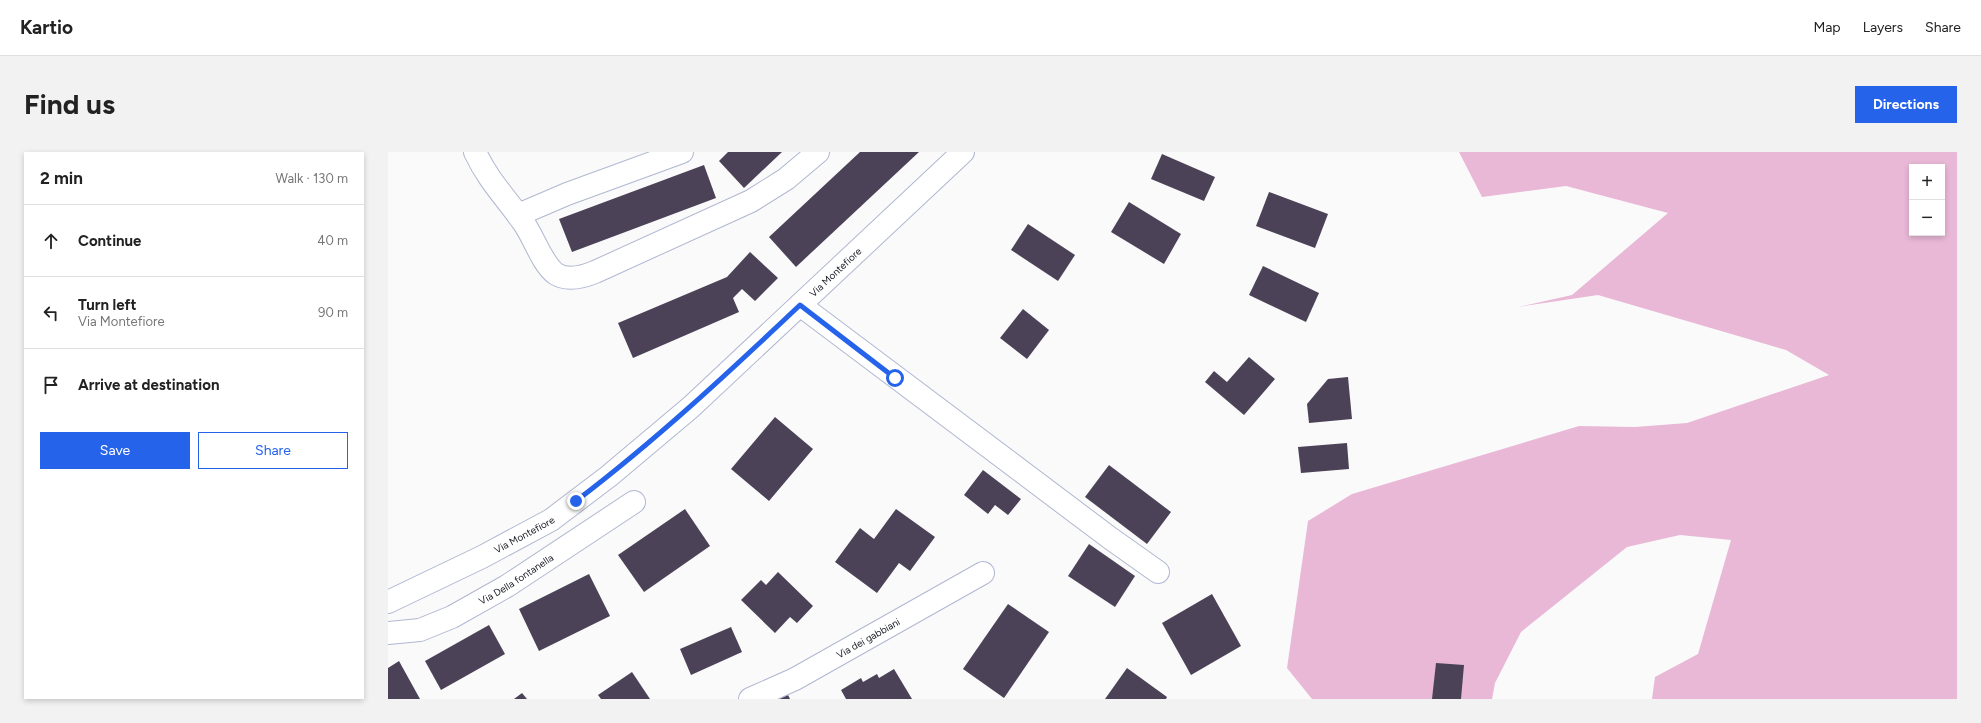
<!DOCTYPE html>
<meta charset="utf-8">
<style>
body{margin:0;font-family:Figtree,sans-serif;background:#f2f2f2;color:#222}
.controls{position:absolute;right:12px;top:12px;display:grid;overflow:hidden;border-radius:0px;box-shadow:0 2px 6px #0003}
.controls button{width:36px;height:36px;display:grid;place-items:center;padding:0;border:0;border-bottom:1px solid #e0e0e0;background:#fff;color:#222;font:20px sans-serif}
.stop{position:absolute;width:12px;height:12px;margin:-9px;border:3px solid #2563eb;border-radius:50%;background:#fff}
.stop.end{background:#2563eb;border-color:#fff;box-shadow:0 1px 4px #0008}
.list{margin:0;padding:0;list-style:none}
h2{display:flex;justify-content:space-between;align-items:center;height:52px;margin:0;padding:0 16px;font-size:17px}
h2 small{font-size:13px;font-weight:400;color:#767676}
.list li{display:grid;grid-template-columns:26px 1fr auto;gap:12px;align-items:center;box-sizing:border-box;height:72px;padding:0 16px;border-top:1px solid #e0e0e0}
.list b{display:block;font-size:15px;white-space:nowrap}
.list p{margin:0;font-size:13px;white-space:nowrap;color:#767676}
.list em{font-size:13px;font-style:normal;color:#767676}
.actions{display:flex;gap:8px;padding:12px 16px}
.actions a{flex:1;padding:9px 0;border:1px solid #2563eb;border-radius:0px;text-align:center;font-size:14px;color:#2563eb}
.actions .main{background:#2563eb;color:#fff}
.icon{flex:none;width:22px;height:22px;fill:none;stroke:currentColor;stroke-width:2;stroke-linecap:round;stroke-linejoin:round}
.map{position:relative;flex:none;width:1569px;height:547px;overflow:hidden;border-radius:0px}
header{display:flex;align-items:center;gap:24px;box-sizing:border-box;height:56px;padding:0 20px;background:#fff;border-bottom:1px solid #e0e0e0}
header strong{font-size:19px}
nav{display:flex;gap:22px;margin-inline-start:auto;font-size:14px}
.intro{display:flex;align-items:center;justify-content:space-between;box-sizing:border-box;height:96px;padding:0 24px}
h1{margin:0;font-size:28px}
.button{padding:10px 18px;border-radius:0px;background:#2563eb;color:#fff;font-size:14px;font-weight:700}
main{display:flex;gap:24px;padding:0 24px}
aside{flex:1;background:#fff;border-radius:0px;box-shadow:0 2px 6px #0003}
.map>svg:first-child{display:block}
.green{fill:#e9b8d7;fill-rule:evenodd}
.building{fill:#4c4257}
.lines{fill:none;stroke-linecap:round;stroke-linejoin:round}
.minor-casing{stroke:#b0b7d1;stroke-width:24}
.major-casing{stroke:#b0b7d1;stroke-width:24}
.minor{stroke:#fff;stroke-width:22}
.major{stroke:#fff;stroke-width:22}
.route{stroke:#2563eb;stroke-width:5}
.labels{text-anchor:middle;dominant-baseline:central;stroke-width:4;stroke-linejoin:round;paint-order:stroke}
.street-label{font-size:10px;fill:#161922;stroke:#fff}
</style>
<header>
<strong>Kartio</strong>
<nav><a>Map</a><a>Layers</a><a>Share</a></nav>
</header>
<div class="intro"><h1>Find us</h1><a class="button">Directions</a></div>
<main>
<aside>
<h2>2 min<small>Walk · 130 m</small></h2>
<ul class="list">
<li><svg class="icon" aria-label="ahead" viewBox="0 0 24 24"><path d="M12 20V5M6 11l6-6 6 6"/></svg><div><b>Continue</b></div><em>40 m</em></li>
<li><svg class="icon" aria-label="left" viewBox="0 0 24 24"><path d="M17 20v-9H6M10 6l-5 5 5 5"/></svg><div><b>Turn left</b><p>Via Montefiore</p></div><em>90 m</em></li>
<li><svg class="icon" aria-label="arrive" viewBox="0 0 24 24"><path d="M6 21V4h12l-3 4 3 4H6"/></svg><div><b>Arrive at destination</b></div></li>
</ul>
<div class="actions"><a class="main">Save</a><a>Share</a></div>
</aside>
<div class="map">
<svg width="1569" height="547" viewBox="0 0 1569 547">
<rect width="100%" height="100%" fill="#fafafa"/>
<path class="green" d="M1071,0H1569V547H1264L1267,525L1310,502L1343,388L1292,383L1239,395L1133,480L1107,531L1104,547H924L899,516L920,369L964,342L1191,274L1247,275L1299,271L1441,223L1398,198L1210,143L1130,155L1184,143L1280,61L1178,34L1094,45ZM1524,15H1554V81H1524Z"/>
<g class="building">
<polygon points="340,0 394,0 356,36 331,9"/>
<polygon points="472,0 531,0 408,115 381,85"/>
<polygon points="774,2 827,25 816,49 763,27"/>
<polygon points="316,13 328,46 184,100 171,67"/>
<polygon points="881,40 940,62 927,96 868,74"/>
<polygon points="741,50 793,82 776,112 723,80"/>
<polygon points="640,72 687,103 670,129 623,98"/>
<polygon points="362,100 390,126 367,149 354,137 345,146 351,160 245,206 230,171 339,125"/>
<polygon points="875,114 931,141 918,170 861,143"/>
<polygon points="635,157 661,178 639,207 612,186"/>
<polygon points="861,205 887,227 856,263 817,230 826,219 839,230"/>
<polygon points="960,225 964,267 921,271 919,252 940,227"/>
<polygon points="387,265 425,297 381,349 343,317"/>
<polygon points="959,291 961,317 913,321 910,295"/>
<polygon points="721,313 783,360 759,392 697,345"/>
<polygon points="595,318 633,347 620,363 607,353 600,362 576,343"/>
<polygon points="297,357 322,394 256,440 230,403"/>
<polygon points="508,357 547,385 522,419 511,411 489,441 447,410 472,376 486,387"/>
<polygon points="701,392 747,424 727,455 680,424"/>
<polygon points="390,420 425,454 409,471 402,465 387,481 353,448 373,428 378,433"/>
<polygon points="201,422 222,464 151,499 131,457"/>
<polygon points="824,442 853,494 803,523 774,471"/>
<polygon points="620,452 661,480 616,546 575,517"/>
<polygon points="101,473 117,502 53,538 37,509"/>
<polygon points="343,475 354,500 303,523 292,497"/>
<polygon points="11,509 32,547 0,547 0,516"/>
<polygon points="1048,511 1076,513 1073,547 1044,547"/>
<polygon points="739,516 779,545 778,547 717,547"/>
<polygon points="506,517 524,547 458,547 453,538 473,526 475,530 489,522 491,526"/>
<polygon points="244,520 262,547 213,547 210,543"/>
<polygon points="134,541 139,547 126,547"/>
<polygon points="400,543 402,547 391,547"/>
</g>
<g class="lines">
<defs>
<g id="minor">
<path d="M87,0C100,28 118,46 135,70C146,85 154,112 168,122C180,129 195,125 207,120L363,49L398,27L430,0"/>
<polyline points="130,63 179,42 294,0"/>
<polyline points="412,153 722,386 770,420"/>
<path id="s1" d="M0,481L32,478L64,465L119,434L246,350"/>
<path id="s2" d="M362,547L407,527L595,421"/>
</g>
<g id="major">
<path id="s3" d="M0,450L94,405L163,368L221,324L303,255L575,0"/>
</g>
</defs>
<use href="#minor" class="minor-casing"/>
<use href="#major" class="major-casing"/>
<use href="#minor" class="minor"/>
<use href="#major" class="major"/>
</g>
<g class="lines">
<path class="route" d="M188,349C267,289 339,222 412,153L507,226"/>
</g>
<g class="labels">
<g class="street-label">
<text stroke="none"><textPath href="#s3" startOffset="560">Via Montefiore</textPath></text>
<text stroke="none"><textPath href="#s3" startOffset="152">Via Montefiore</textPath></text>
<text stroke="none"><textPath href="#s1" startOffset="141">Via Della fontanella</textPath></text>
<text stroke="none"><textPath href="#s2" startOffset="133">Via dei gabbiani</textPath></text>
</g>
</g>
</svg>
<div class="controls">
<button>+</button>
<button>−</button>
</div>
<div class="stop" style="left:507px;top:226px"></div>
<div class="stop end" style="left:188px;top:349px"></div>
</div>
</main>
